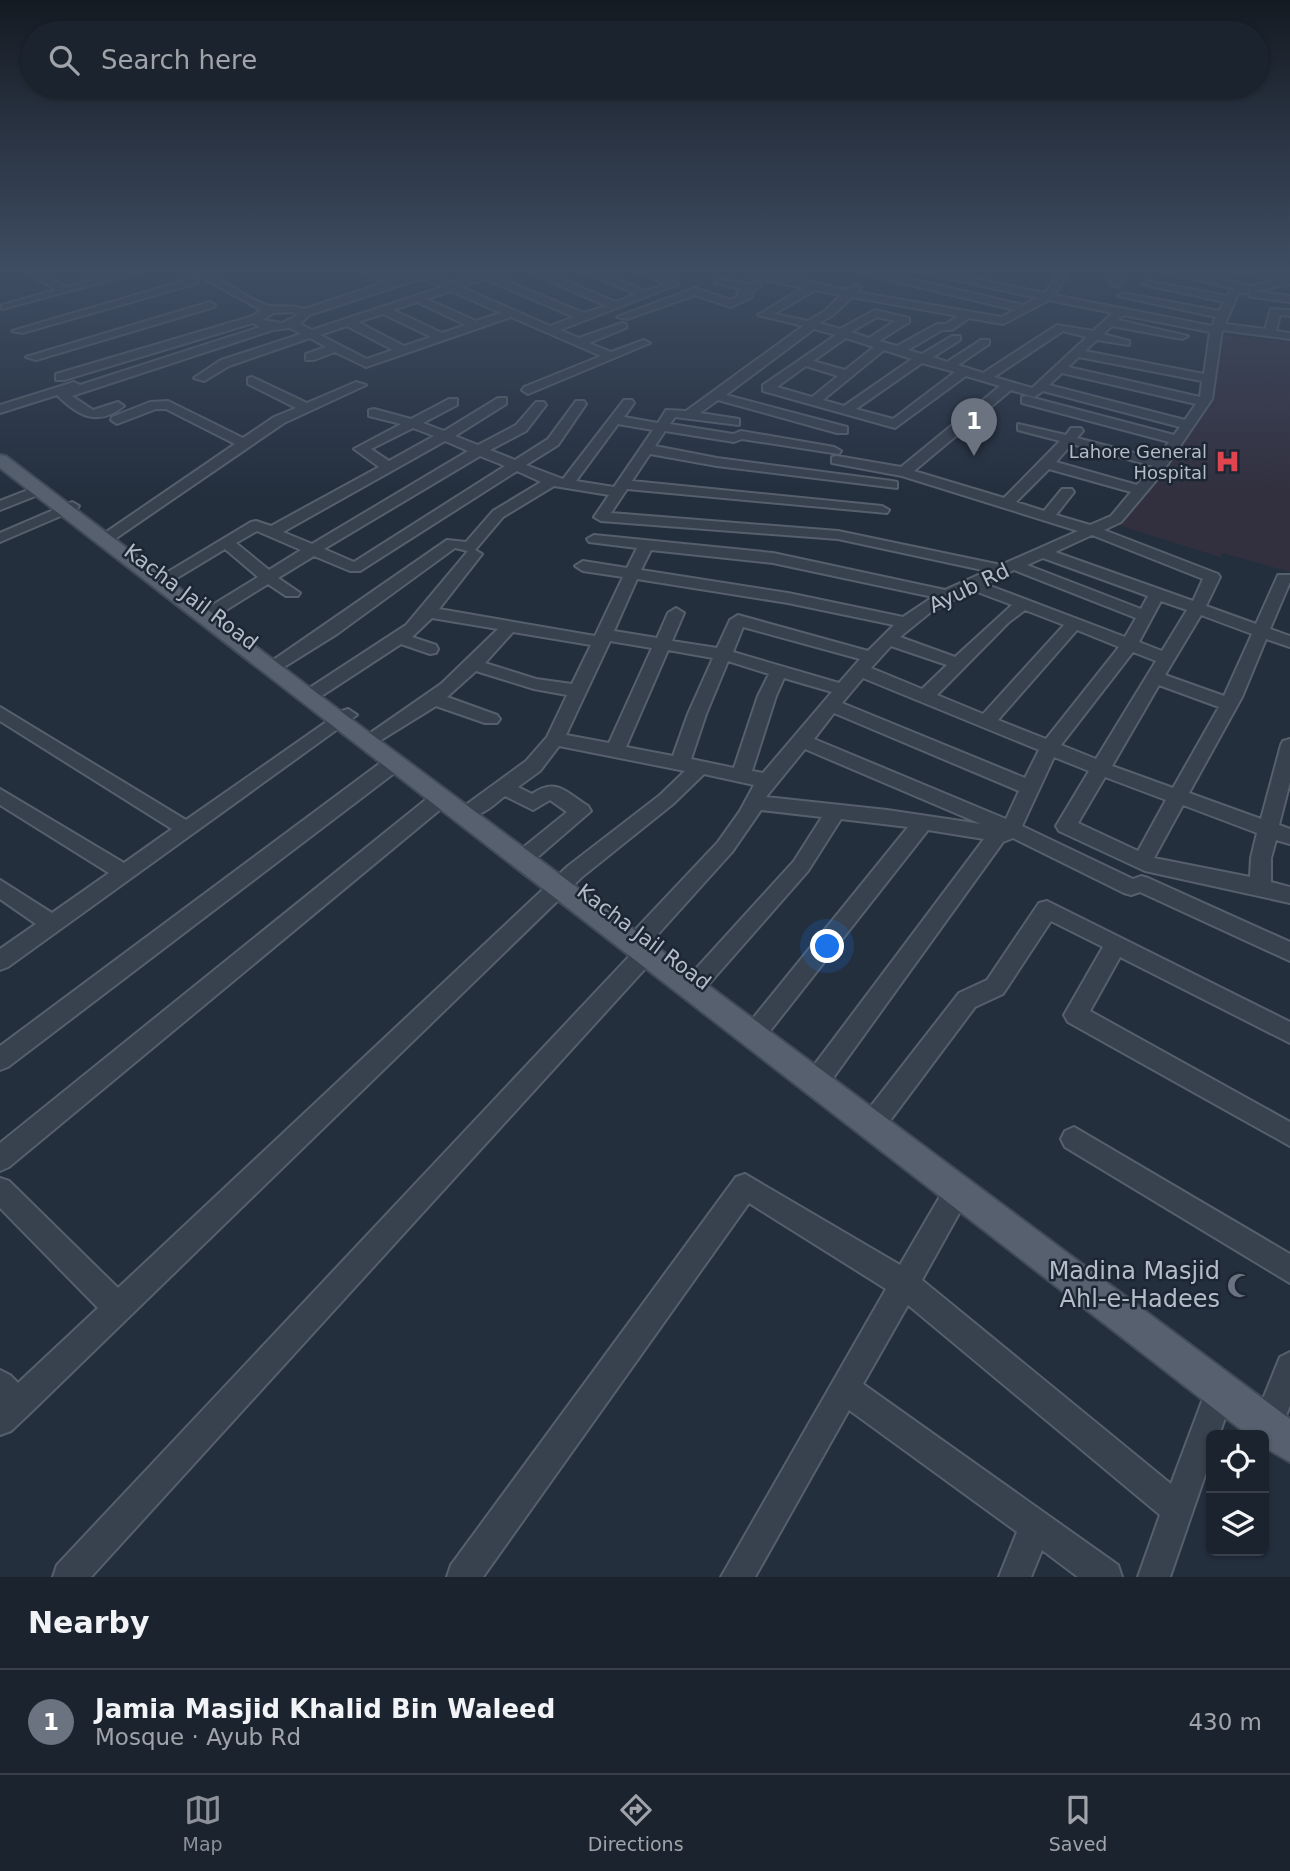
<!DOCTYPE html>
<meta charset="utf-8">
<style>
body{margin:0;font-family:"DejaVu Sans",sans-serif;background:#282f3a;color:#f1f3f6}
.controls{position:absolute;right:21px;bottom:21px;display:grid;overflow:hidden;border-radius:10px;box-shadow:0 2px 5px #0004}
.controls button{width:63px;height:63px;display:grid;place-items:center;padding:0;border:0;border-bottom:2px solid #39404a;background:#1b232e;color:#f1f3f6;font:35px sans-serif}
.you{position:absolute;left:828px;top:947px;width:24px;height:24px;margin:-18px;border:5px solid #fff;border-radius:50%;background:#1a73e8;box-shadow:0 0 0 10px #1a73e833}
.badge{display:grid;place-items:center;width:46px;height:46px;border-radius:50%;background:#8c9099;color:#fff;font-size:23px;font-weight:700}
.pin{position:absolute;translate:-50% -58px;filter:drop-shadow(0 2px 4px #0008)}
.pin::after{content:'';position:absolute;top:37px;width:24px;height:21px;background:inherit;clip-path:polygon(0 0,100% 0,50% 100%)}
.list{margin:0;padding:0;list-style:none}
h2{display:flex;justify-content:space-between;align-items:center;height:91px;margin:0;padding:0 28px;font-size:30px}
h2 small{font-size:23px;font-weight:400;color:#a0a4aa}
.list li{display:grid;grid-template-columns:46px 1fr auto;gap:21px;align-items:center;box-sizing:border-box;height:105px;padding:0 28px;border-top:2px solid #39404a}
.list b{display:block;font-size:26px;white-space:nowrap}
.list p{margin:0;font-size:23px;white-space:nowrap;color:#a0a4aa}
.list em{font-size:23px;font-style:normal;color:#a0a4aa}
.icon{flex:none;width:38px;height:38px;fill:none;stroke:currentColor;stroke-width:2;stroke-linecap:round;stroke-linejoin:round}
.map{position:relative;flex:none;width:1290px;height:1577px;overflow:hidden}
.search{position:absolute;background:#1b232e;box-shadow:0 2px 5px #0004;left:21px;right:21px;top:21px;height:77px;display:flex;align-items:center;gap:18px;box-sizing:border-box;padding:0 24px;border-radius:38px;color:#a0a4aa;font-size:26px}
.sheet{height:196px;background:#1b232e}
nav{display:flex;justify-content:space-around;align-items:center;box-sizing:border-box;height:98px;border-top:2px solid #39404a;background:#1b232e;font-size:19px;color:#a0a4aa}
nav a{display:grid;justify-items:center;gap:4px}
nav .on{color:#8c9099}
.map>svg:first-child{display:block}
.medical{fill:#32303f}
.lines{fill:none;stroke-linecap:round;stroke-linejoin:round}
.minor-casing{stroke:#565f6c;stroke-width:4}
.major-casing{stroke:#414a57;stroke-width:4}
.minor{fill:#38414e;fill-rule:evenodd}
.major{fill:#56606e;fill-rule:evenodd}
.labels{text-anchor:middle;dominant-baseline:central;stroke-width:5;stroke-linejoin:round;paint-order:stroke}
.far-poi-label{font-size:18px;fill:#b4bcc9;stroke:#1d2633;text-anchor:end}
.street-label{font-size:21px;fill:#b4bcc9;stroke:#1d2633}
.near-poi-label{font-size:24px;fill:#b4bcc9;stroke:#1d2633;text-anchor:end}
</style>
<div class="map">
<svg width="1290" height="1577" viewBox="0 0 1290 1577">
<rect width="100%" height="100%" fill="#242f3e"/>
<polygon class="medical" points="1222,335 1290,342 1290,572 1223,553 1220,557 1118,525 1211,397"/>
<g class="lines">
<defs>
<g id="minor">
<polygon points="26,271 39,271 66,287 125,271 143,271 2,309 2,305 56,290"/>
<path d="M190,271C217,271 240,296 266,305C279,309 291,303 304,309L384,283L363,271H377L393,281L413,274L412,271H435L432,275L452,283L488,271H504L495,276L584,313L606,306L527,271H542L616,302L636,294L582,271H597L646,291L665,284L638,271H652L679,284L560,330L579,338L622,323L626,324V328L589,343L611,352L644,340L650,343L528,394L522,390L524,387L601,356L511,317L366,367L335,352L314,360H306V354L326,347L310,338L229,366L204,381L194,378L221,360L301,334L290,328L273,330L72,396L93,410L118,402L124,406C98,427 78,416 57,395L0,413V405L74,382L80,385L260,327L253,323L64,380H56V374L253,316L261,310ZM422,278L442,287L312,330L300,324L309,315ZM485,279L574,317L550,326L461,287ZM451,291L501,313L476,321L427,299ZM417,302L466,325L442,333L393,310ZM292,312L298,315L282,323L263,320L273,313ZM383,314L431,337L404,346L358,322ZM347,326L393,350L367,359L320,335Z"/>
<path d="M747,271H759L847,290L856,284L861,287L857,292L1001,317L1015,310L864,274L866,271H877L1023,305L1037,298L915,271H937L1045,293L1055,278V271H1065V278L1054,295L1212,326L1216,317L1118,296L1123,293L1219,311L1224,302L1142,284L1147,281L1227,296L1230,290L1235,289L1161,271H1182L1250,286L1275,281L1235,271H1258L1290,278V284L1255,291L1290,296V302L1253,297L1249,296V292L1238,294L1225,324L1265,329L1271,309L1290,310V316L1280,315L1276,331L1290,333V339L1222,330L1212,399L1159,477L1121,522L1104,530L1218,574L1220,577L1206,606L1256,624L1278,575H1290V582L1270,629L1290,636V647L1266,639L1242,697L1189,793L1261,819L1281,745L1283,741L1290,739V782L1279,825L1290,829V844L1276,840L1271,858V882L1290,887V903L1145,871L1059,831L1056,826L1089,771L1054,757L1022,826L1133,879L1141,876L1148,878L1290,942V961L1140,892L1131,895L1124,893L1013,838L1003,842L833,1078L824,1081L815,1078L812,1071L815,1064L984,839L928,830L770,1031L762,1034L754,1031L750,1024L754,1017L908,827L841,819L808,871L708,985L700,988L692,985L689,979L692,973L794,861L822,817L761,810L732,852L651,942L643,945L635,942L632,936L635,930L718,842L740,811L754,785L704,774L673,804L582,877L28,1415L11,1431L0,1435V1370L10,1375L18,1383L98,1308L0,1208V1178L9,1181L118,1288L568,866L660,795L685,771L559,746L540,771L518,787L532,794C556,777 566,792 588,806L591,811L539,856L532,858L525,856L522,851L525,846L567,812L550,800L533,810L505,796C493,805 482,818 467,814L464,809L467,804L526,761L547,737L567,695L534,689L476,671L447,697L497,715L500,719L497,723H485L436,706L381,740H369L366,736L441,684L498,629L432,618L412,637L436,645L438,649L436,653L430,654L401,644L323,695H311L308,691L311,687L406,625L468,551L455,548L337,634L284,667H272L269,663L447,540L466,542L493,511L541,482L517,471L360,571H350L314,556L278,578L300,593L298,596H286L268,584L218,615H206L204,612L206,609L258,577L225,549L172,581H160L158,578L251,522L256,521L271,526L379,467L354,449L401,424L369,416V410L374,409L411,419L449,399H457V405L423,423L444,431L498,398H506V404L455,436L478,445L516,425L536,402H544L546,405L526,431L490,450L515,460L548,439L576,401H584L586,404L558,445L526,465L563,479L624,400H632L634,403L624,417L658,423L666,410L686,411L803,326L758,315L803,288L746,276ZM815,290L841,295L825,311L808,321L774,314ZM852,297L958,316L946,324H937L897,346L879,341L909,322V318L875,310L840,329L819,323L833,315ZM1049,300L1113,313L1093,331L1057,325L983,373L958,365L989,344V340H981L947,362L933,357L960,340V336H952L922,354L908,350L942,330H952L969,318L1003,324ZM1123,315L1210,332L1204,374L1085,351L1097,340L1129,345V341L1103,334L1112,326L1182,339L1188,336L1118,320ZM877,317L895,321L869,338L851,332ZM814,329L836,335L763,385V391L895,428L966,376L1000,386L901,467L837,456L832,457V463L902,476L1078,531L1001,565L838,531L611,513L627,489L887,513L889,510L882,506L632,481L650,454L717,466L897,488V482L892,481L717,458L655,446L665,431L734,442L742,439L839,454L841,451L834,447L741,431L733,434L670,424L675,417L739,425V419L700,413L718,400L837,433H847V427L726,395ZM1063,331L1087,337L1032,388L994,377ZM846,338L874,347L845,370L813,361ZM884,350L912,359L844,406L823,400ZM1079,357L1202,381L1200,397L1068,367ZM922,363L955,372L893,419L856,409ZM806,366L838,376L812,397L777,387ZM1062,373L1196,404L1185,420L1049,385ZM1011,390L1034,397L1043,391L1180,427L1174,435L1026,396L1022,397V403L1169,442L1157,459L1077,438L1083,431L1081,428H1071L1066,435L1018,424V430L1060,441L1004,498L914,471ZM618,424L653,430L614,487L576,481ZM413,428L434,436L389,461L371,449ZM445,441L468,451L312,544L283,532ZM1072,444L1153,466L1137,485L1056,462ZM480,456L505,466L354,562L324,549ZM1049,469L1131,492L1111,516L1090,525L1056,515L1074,492L1072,489H1062L1044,511L1016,502ZM554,486L609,495L594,517L601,521L838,539L987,571L945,590L773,553L594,535L587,539L589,542L637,548L627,568L583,561L575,566L583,571L623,577L595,636L439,609L482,554L475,550L503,517ZM257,531L301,550L269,570L236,543ZM1092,535L1203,579L1193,601L1055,552ZM651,550L773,563L933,597L903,617L788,593L641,570ZM1043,558L1148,596L1141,609L1027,565ZM1014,570L1136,618L1125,637L985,584ZM637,579L788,603L894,625L868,651L738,615L730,620L717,648L672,641L684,613L676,608L668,613L657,638L614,631ZM972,590L1012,605L955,657L900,637L932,611ZM1161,601L1187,610L1162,651L1139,642ZM1025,610L1064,625L983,714L937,695L1008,623ZM1201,615L1252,634L1224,696L1165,675ZM743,627L860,659L839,683L733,652ZM1077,630L1119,647L1046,739L998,720ZM513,632L591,645L572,684L536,679L485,663ZM610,641L652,648L609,743L566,735ZM891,646L947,665L922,689L871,668ZM668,650L713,658L688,714L673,756L626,747ZM1133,652L1156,661L1096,759L1061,745ZM728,661L769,674L758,696L734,768L691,759L706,714ZM784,678L832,692L763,773L752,771L776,696ZM863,678L1039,750L1025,778L842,703ZM1159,685L1219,707L1173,788L1112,766ZM834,713L1019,791L1006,819L814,739ZM805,749L981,824L887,810L766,797ZM1105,777L1166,800L1138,851L1078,823ZM1183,805L1257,833L1251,858L1250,877L1154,858Z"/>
<polygon points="1117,271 1127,271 1119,285 1115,286 1110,283"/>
<polygon points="194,278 198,279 198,283 22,333 12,331"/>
<polygon points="719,278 750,284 756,282 761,285 751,293 752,297 731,307 695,295 627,319 617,317 695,288 730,300 739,296 737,293 742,289 715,283 715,279"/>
<polygon points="210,302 215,305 214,307 36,360 26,357"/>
<polygon points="252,377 307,403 356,382 366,385 284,423 109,543 99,543 97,540 99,537 235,444 166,409 156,409 117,424 111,420 112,417 150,402 168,401 243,438 274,417 296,408 248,384 248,378"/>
<polygon points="38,486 45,490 43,493 0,510 0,501"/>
<polygon points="72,502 79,506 77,509 0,542 0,533"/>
<polygon points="0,707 186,820 342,711 348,709 357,715 8,967 0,970 0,949 36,924 0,899 0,880 52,913 109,873 0,805 0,789 124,863 172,829 0,721"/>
<polygon points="394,757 401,758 403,763 401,768 8,1067 0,1070 0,1046 387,758"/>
<polygon points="441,791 448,793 451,798 448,803 9,1167 0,1171 0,1143 434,793"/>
<polygon points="1047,901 1290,1022 1290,1043 1120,957 1090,1011 1290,1122 1290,1146 1068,1022 1064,1015 1103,947 1051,921 1003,994 975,1007 889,1122 880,1125 871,1122 868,1114 871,1106 959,993 987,980 1039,903"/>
<polygon points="645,945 653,948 656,954 653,960 91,1577 53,1577 57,1565 637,948"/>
<polygon points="1074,1127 1290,1254 1290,1283 1065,1147 1061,1139 1065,1131"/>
<polygon points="745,1174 900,1265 949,1181 958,1178 967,1181 971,1190 967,1199 922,1280 1171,1484 1210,1380 1220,1375 1230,1380 1235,1390 1219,1435 1211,1435 1211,1458 1170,1577 1138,1577 1160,1515 908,1305 863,1384 1118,1565 1122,1577 1078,1577 1042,1550 1031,1577 999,1577 1017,1532 849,1410 755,1577 721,1577 886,1289 749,1203 483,1577 447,1577 451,1565 736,1177"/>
<polygon points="1290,1352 1290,1405 1278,1437 1267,1441 1264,1440 1264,1435 1256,1435 1252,1426 1280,1357"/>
</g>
<polygon id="major" points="0,455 6,456 347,716 1290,1419 1290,1462 1264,1447 1264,1435 1248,1435 0,468"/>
</defs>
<use href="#minor" class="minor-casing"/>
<use href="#major" class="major-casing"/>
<use href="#minor" class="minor"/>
<use href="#major" class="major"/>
</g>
<linearGradient id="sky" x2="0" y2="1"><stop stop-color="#141a22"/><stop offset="0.55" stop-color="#3f4d63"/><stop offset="1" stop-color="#3f4d63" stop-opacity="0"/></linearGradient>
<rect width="1290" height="492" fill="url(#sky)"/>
<defs>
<symbol id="hospital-bare" viewBox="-9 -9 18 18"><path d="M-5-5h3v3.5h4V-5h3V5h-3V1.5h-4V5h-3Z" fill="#e0444e" stroke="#1d2633" stroke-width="2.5" paint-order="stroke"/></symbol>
<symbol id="mosque-bare" viewBox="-9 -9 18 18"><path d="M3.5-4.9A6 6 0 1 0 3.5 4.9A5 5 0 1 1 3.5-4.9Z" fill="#6b7280" stroke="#1d2633" stroke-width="2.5" paint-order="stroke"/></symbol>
</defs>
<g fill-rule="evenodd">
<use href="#hospital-bare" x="1210" y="444" width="35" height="35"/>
<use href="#mosque-bare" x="1222" y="1268" width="35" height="35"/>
</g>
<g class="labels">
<g class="far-poi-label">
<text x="1207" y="451">Lahore General<tspan x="1207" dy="21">Hospital</tspan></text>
</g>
<g class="street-label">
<text transform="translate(969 588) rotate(-26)">Ayub Rd</text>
<text transform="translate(191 597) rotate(37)">Kacha Jail Road</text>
<text transform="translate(644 937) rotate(37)">Kacha Jail Road</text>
</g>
<g class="near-poi-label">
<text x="1220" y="1271">Madina Masjid<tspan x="1220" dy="28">Ahl-e-Hadees</tspan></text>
</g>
</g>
</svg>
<div class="controls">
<button><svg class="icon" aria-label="locate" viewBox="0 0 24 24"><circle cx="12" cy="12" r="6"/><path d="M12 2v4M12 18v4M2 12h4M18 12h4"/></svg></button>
<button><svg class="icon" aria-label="layers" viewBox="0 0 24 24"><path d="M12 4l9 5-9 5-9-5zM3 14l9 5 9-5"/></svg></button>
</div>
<div class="you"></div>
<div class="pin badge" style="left:974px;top:456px;background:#6b7280">1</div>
<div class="search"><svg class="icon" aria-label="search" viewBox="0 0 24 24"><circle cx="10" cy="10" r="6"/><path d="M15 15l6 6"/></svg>Search here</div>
</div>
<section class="sheet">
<h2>Nearby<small></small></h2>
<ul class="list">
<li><span class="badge" style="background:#6b7280">1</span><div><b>Jamia Masjid Khalid Bin Waleed</b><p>Mosque · Ayub Rd</p></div><em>430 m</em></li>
</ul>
</section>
<nav>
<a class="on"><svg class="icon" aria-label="map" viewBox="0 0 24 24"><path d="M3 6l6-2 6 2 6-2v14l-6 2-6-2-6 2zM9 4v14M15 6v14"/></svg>Map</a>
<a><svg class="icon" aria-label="directions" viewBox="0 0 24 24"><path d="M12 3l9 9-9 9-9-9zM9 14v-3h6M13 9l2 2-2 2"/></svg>Directions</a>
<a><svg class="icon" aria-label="saved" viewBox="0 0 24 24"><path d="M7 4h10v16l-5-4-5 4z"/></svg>Saved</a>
</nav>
